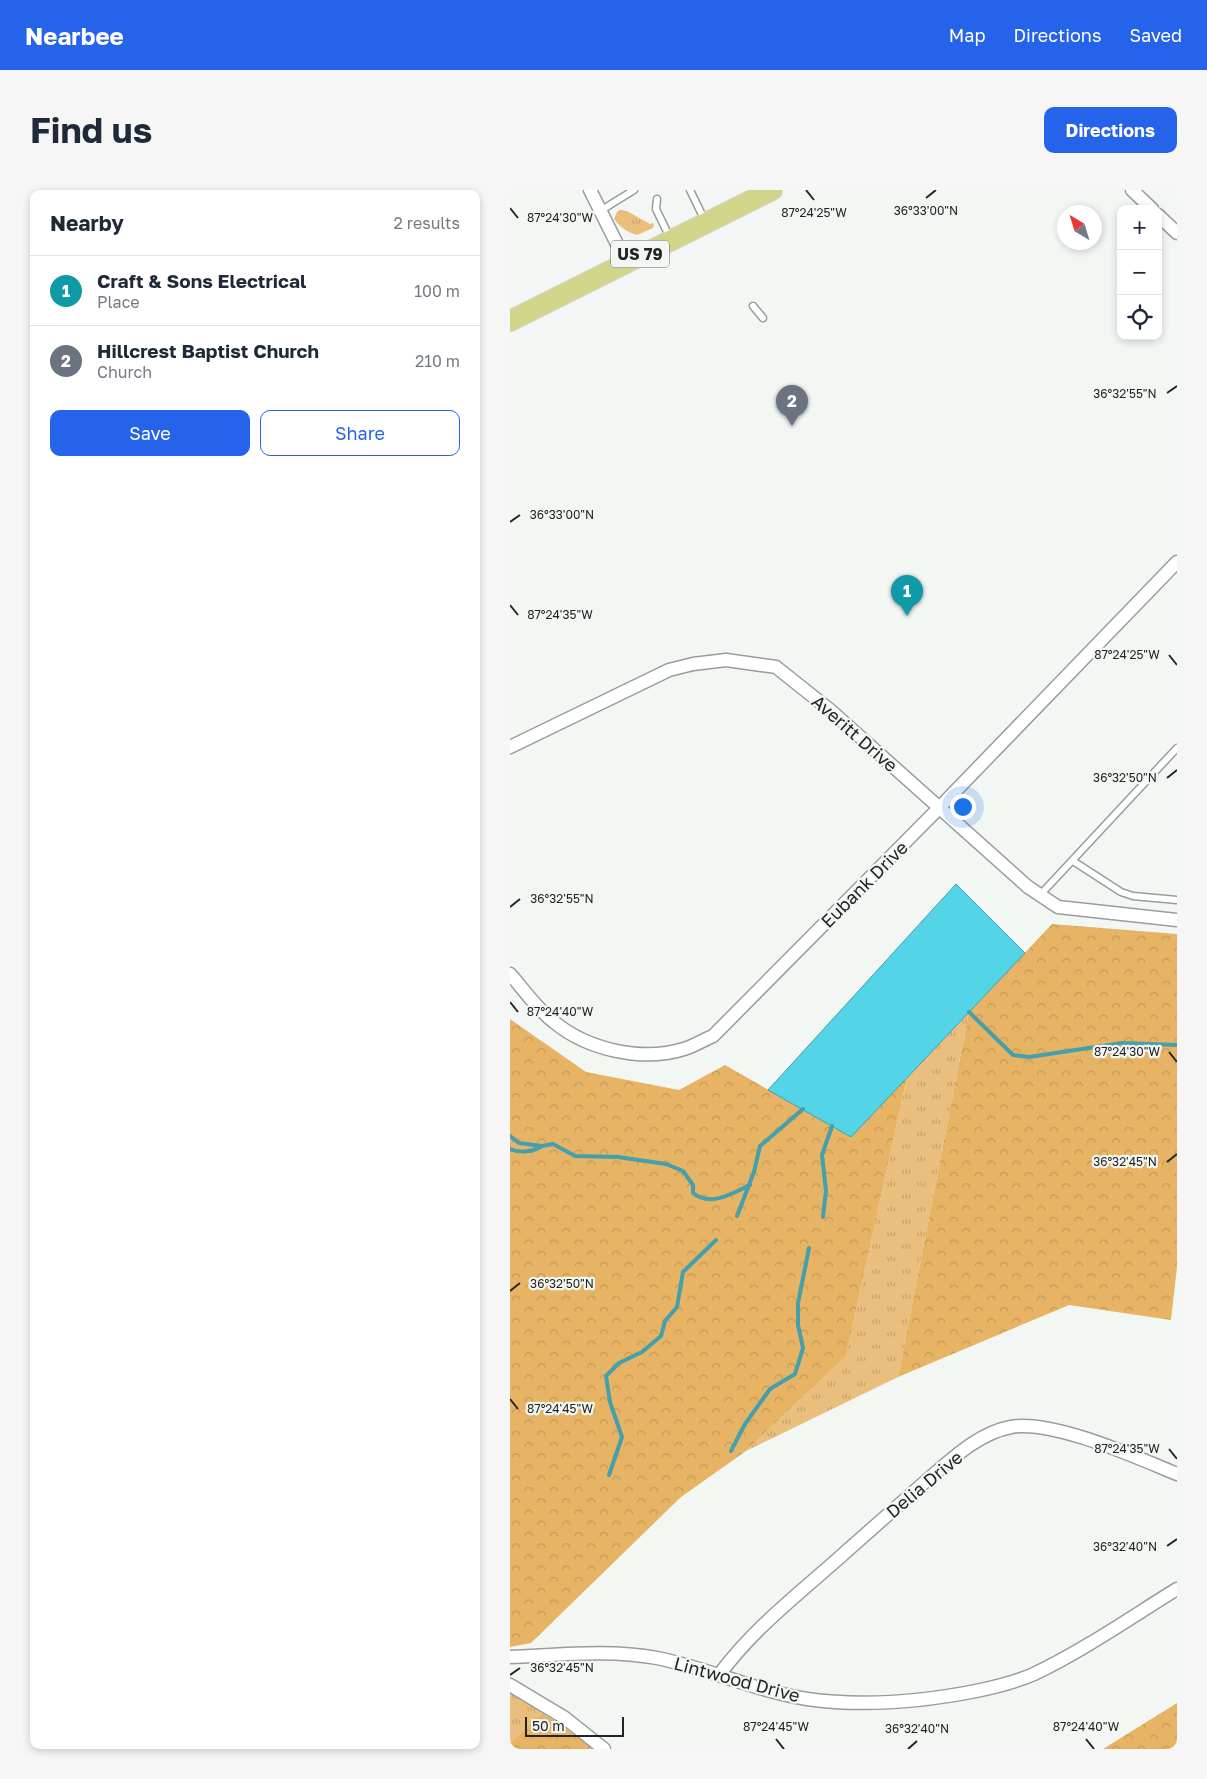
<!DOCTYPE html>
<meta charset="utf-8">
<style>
body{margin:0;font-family:"Golos Text",sans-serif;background:#f6f6f7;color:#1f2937}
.controls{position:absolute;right:15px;top:15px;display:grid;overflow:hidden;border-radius:10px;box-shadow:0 2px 8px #0003}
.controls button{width:45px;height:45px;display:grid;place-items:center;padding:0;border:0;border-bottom:1px solid #e0e1e3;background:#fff;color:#1f2937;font:25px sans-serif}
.compass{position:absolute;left:547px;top:15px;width:45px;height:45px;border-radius:50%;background:#fff;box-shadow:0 2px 8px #0003;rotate:322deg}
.scale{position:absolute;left:15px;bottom:12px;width:99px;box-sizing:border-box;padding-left:5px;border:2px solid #232423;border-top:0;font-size:14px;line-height:18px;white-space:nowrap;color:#232423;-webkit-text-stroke:4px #f3f7f3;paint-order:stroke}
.you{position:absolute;left:452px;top:616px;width:18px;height:18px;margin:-12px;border:4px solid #fff;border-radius:50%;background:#1a73e8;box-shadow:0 0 0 8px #1a73e833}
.badge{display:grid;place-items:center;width:32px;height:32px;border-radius:50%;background:#2563eb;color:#fff;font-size:16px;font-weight:700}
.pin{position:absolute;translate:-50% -41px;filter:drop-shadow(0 1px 2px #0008)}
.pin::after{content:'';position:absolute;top:26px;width:18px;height:15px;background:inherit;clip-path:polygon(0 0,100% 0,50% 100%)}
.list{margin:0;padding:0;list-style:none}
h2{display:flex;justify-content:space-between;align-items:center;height:65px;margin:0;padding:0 20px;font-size:21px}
h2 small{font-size:16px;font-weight:400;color:#747a83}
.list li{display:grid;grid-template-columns:32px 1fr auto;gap:15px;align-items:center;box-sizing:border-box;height:70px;padding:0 20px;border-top:1px solid #e0e1e3}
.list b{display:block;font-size:19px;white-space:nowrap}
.list p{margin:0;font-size:16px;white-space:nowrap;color:#747a83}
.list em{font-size:16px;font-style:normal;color:#747a83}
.actions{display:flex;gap:10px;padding:15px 20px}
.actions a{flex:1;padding:11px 0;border:1px solid #2563eb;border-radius:10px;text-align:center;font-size:18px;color:#2563eb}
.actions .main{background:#2563eb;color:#fff}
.icon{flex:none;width:28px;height:28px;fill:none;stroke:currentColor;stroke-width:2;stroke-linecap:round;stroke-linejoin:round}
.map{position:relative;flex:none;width:667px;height:1559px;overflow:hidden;border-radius:10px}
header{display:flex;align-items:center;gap:30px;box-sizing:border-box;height:70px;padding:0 25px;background:#2563eb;color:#fff}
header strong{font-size:24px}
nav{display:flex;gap:28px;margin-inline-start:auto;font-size:18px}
.intro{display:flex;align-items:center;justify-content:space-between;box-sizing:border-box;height:120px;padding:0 30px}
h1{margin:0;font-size:35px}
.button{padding:12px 22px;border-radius:10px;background:#2563eb;color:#fff;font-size:18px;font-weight:700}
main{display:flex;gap:30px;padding:0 30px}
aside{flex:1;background:#fff;border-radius:10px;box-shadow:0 2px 8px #0003}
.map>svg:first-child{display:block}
.grass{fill:url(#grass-tufts)}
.forest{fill:url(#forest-crowns)}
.water{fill:#54d4e7;stroke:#459fac}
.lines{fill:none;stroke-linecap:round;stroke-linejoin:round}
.stream{stroke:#459fac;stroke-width:4}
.lane-casing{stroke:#999d99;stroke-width:9}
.street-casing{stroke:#999d99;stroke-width:15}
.primary-casing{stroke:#d3d3d3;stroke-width:22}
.lane{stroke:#fff;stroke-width:6}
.street{stroke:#fff;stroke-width:12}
.primary{stroke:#d2d489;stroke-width:20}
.ticks{fill:none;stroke:#232423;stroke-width:2}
.labels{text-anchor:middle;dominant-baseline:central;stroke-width:4.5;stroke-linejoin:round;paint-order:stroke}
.shield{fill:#f3f7f3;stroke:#616361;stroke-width:1}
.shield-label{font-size:16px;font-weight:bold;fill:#232423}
.street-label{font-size:18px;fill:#232423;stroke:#f3f7f3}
.ticks-label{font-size:12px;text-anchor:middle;fill:#232423;stroke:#f3f7f3;stroke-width:4.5;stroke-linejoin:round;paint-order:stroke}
</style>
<header>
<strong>Nearbee</strong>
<nav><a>Map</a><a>Directions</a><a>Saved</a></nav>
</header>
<div class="intro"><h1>Find us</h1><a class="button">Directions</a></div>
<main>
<aside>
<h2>Nearby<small>2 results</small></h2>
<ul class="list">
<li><span class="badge" style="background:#0f9aa8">1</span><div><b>Craft &amp; Sons Electrical</b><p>Place</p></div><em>100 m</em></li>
<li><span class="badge" style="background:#6b7280">2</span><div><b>Hillcrest Baptist Church</b><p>Church</p></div><em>210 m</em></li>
</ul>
<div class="actions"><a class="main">Save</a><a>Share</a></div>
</aside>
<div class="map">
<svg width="667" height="1559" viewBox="0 0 667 1559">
<defs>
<pattern id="grass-tufts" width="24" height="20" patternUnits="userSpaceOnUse" patternTransform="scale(1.25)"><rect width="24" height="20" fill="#eabe7c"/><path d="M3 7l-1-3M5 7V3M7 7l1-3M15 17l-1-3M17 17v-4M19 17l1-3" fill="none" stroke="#c8a36b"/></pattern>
<pattern id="forest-crowns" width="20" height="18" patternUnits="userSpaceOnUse" patternTransform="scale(1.25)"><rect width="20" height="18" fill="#e6b464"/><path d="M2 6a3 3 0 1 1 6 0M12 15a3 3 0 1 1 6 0" fill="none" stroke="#c59b56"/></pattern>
</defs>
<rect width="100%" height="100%" fill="#f3f7f3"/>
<g class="grass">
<path d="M110,20L117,21L140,34L143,33L144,35L143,38L127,45C117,42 111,38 104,29L107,22Z"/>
<polygon points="459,822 388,1187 236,1261 336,1166 397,887"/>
<polygon points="0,1502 32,1523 0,1553"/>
</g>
<g class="forest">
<polygon points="542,734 667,744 667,1077 661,1130 559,1115 388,1187 459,822"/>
<polygon points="0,829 76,882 169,900 215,875 341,947 397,887 336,1166 236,1261 171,1307 21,1453 0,1457"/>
<polygon points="667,1513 667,1559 592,1559 593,1559"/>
<polygon points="32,1523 50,1534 83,1559 0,1559 0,1553"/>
</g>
<polygon class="water" points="446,694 515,763 341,947 258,900"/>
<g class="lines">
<g class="stream">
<polyline points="459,822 503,865 519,867 612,853 667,855"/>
<path d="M0,946L9,953L32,956L43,954L65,966L108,967L156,974L173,981L183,995V1003C200,1017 222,1004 240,995"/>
<path d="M0,959C10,963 23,962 32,956"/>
<polyline points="227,1026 244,982 250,956 293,919"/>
<polyline points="313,1027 316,1001 312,965 322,936"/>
<polyline points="221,1261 235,1234 260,1199 285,1184 293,1158 288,1135 288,1113 299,1058"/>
<polyline points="99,1285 112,1247 100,1212 96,1186 109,1173 132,1162 151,1146 155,1131 167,1117 173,1082 206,1050"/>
</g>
<defs>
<g id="lane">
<polyline points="180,0 195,31"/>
<polyline points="147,9 146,19 160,48"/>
<polyline points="90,21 124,0"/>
<polyline points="243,116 253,128"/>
<polyline points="563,671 611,702 623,706 667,710"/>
<polyline points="530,705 667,558"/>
</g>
<g id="street">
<polyline points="80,0 116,72"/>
<polyline points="622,0 642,19"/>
<polyline points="648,25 667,43"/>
<polyline points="0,557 159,480 183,474 216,470 266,477 320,520 518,697 548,717 667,730"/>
<path d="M0,784C14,800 27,819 44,832C78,860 132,872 174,859C184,856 193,850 203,846L430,617L667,372"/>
<path d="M0,1467C49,1465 99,1459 147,1468C198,1478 245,1501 297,1509C353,1517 410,1512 466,1501C485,1497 506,1492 524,1484C574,1460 620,1428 667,1399"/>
<path d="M209,1485C245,1436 295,1399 339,1359C365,1336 390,1314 416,1291C441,1270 468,1243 501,1237C542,1229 628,1268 667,1284"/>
<polyline points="0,1495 55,1528 94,1559"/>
</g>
<polyline id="primary" points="0,131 262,0"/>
</defs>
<use href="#lane" class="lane-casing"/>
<use href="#street" class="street-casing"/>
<use href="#primary" class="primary-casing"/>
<use href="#lane" class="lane"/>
<use href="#street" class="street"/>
<use href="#primary" class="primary"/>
</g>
<path class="ticks" d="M296,0L304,10M416,8L426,0M0,18L8,28M657,203L667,196M0,332L10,325M0,415L8,425M659,465L667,475M657,588L667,580M0,717L10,709M0,812L8,822M659,862L667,872M657,972L667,964M0,1101L10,1093M0,1209L8,1219M659,1259L667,1269M657,1356L667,1349M0,1485L10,1478M266,1549L274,1559M576,1549L584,1559M398,1559L407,1551"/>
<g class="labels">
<rect class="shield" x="101" y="50.5" width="58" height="27" rx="4"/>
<g class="shield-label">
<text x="130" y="64">US 79</text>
</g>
<g class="street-label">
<text transform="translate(345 543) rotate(41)">Averitt Drive</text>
<text transform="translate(354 694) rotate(-45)">Eubank Drive</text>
<text transform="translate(414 1294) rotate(-40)">Delia Drive</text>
<text transform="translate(227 1489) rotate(15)">Lintwood Drive</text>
</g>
</g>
<g class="ticks-label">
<text x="416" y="25">36°33'00"N</text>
<text x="304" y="27">87°24'25"W</text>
<text x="50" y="32">87°24'30"W</text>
<text x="615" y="208">36°32'55"N</text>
<text x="52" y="329">36°33'00"N</text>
<text x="50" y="429">87°24'35"W</text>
<text x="617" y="469">87°24'25"W</text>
<text x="615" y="592">36°32'50"N</text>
<text x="52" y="713">36°32'55"N</text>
<text x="50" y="826">87°24'40"W</text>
<text x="617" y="866">87°24'30"W</text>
<text x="615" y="976">36°32'45"N</text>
<text x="52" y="1098">36°32'50"N</text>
<text x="50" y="1223">87°24'45"W</text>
<text x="617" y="1263">87°24'35"W</text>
<text x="615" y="1361">36°32'40"N</text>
<text x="52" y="1482">36°32'45"N</text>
<text x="266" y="1541">87°24'45"W</text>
<text x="576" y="1541">87°24'40"W</text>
<text x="407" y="1543">36°32'40"N</text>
</g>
</svg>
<div class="controls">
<button>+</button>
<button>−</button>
<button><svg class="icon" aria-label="locate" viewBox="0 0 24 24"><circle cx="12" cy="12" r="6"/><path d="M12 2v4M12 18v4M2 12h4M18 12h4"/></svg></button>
</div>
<svg class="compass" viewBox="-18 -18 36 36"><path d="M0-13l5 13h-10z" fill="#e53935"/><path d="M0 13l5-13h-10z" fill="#747a83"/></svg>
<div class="scale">50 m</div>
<div class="you"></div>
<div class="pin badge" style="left:397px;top:426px;background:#0f9aa8">1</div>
<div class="pin badge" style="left:282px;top:236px;background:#6b7280">2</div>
</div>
</main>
